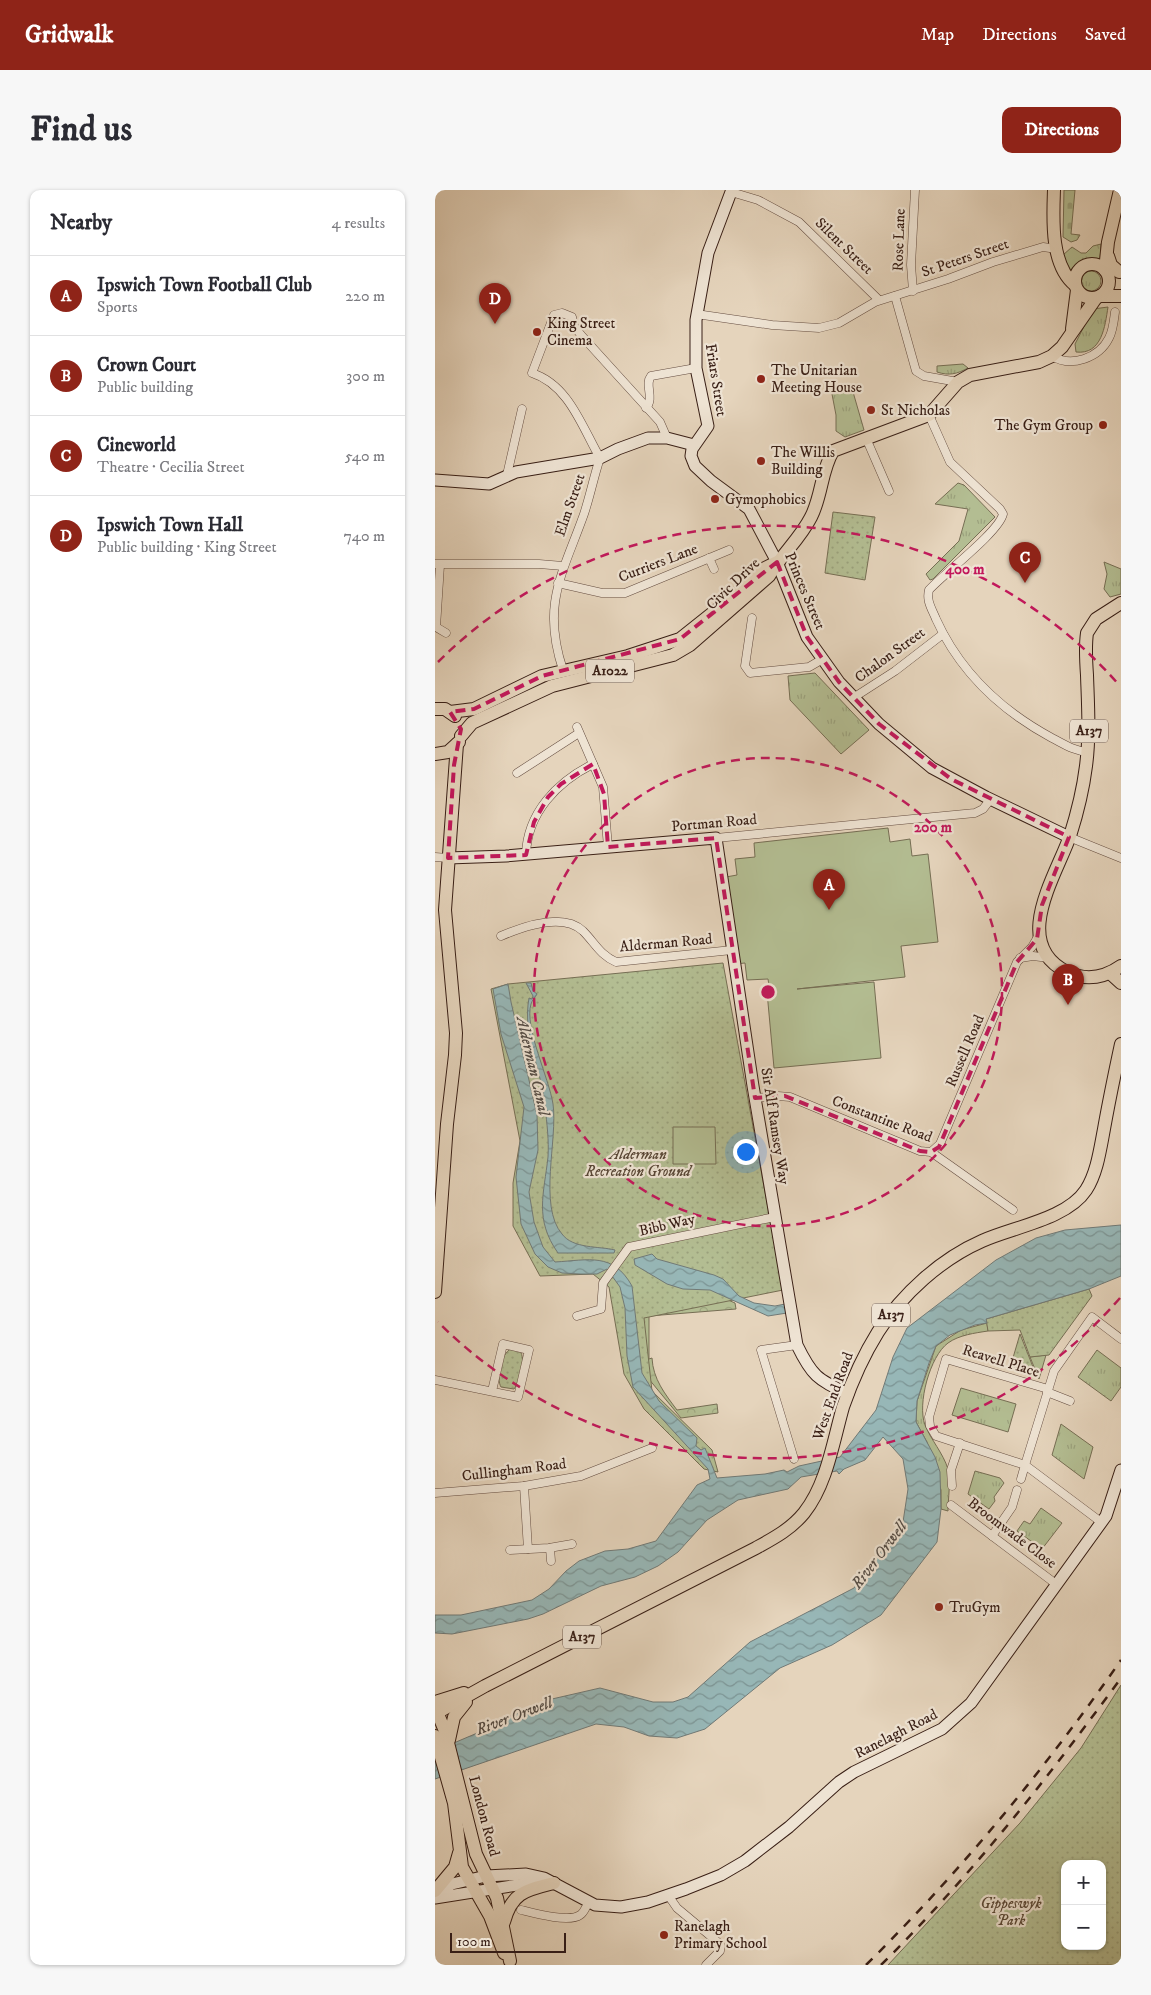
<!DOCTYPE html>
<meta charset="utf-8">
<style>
body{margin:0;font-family:"IM FELL DW Pica",serif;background:#f7f7f7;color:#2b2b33}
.controls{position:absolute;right:15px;bottom:15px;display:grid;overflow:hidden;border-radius:10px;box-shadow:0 1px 4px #0004}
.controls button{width:45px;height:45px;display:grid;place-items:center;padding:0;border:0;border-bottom:1px solid #e1e1e2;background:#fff;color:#2b2b33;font:25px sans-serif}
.scale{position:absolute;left:15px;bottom:12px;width:116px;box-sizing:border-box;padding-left:5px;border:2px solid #391f16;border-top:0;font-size:14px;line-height:18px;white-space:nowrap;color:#391f16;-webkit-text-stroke:4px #eee3d3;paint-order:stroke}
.you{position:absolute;left:310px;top:961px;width:18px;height:18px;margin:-12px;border:4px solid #fff;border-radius:50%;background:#1a73e8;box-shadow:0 0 0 8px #1a73e833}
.badge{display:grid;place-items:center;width:32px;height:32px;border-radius:50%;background:#8f2418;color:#fff;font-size:16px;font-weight:700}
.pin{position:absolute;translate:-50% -41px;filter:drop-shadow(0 1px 2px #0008)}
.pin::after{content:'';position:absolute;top:26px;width:18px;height:15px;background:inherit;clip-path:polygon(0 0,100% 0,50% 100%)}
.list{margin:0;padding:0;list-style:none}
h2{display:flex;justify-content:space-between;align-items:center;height:65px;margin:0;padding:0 20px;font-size:21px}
h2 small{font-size:16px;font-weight:400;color:#7c7c81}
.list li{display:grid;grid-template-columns:32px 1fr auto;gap:15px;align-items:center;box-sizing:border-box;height:80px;padding:0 20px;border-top:1px solid #e1e1e2}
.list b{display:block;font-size:19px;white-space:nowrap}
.list p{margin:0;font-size:16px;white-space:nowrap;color:#7c7c81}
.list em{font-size:16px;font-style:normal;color:#7c7c81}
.map{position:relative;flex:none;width:686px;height:1775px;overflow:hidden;border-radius:10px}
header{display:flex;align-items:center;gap:30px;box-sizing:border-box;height:70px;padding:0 25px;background:#8f2418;color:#fff}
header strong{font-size:24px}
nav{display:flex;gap:28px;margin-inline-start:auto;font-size:18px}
.intro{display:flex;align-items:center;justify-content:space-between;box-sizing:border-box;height:120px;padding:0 30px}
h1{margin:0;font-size:35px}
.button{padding:12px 22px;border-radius:10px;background:#8f2418;color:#fff;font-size:18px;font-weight:700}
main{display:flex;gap:30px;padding:0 30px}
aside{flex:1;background:#fff;border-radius:10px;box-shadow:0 1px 4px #0004}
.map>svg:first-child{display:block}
.grass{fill:url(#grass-tufts);stroke:#766e54}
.forest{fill:url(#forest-crowns);stroke:#766e54}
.cemetery{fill:url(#cemetery-stones);stroke:#766e54}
.park{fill:url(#park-dots);stroke:#766e54;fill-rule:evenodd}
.pitch{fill:#b3bd92;stroke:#766e54}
.water{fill:url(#water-waves);stroke:#717a77}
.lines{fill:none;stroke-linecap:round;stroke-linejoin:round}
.street-casing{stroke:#644c40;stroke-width:9}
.secondary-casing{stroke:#391f16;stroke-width:13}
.primary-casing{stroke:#391f16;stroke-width:14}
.street{stroke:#eee3d3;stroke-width:8}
.secondary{stroke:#eee3d3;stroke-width:11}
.primary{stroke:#e5d4bc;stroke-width:12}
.rail{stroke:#391f16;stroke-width:2.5;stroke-dasharray:9 9;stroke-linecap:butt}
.marked{fill:none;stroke:#c2185b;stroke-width:4;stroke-dasharray:10 6;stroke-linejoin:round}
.ring{fill:none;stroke:#c2185b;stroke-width:2.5;stroke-dasharray:9 6}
.poi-dot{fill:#8f2418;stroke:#eee3d3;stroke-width:2}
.labels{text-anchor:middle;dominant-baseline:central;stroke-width:4.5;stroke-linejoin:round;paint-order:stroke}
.shield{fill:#eee3d3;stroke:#6f5a4f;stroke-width:1}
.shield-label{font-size:14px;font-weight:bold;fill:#391f16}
.street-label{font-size:15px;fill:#391f16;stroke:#eee3d3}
.poi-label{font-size:15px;fill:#391f16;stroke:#eee3d3;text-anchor:start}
.park-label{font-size:15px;font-style:italic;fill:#584635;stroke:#eee3d3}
.water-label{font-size:16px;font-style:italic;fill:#554d46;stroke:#eee3d3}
.centre{fill:#c2185b;stroke:#eee3d3;stroke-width:2.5}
.ring-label{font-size:15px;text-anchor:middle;font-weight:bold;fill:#c2185b;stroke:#eee3d3;stroke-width:4.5;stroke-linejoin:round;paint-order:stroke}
</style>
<header>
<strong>Gridwalk</strong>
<nav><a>Map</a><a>Directions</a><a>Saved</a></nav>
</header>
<div class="intro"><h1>Find us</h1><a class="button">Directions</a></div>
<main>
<aside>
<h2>Nearby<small>4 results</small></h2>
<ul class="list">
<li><span class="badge">A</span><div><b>Ipswich Town Football Club</b><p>Sports</p></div><em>220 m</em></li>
<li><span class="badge">B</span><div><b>Crown Court</b><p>Public building</p></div><em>300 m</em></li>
<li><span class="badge">C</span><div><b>Cineworld</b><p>Theatre · Cecilia Street</p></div><em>540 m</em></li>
<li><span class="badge">D</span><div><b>Ipswich Town Hall</b><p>Public building · King Street</p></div><em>740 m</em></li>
</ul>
</aside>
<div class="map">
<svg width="686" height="1775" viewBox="0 0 686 1775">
<defs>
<pattern id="grass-tufts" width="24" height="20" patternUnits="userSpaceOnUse" patternTransform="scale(1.25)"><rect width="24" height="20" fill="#b3bd92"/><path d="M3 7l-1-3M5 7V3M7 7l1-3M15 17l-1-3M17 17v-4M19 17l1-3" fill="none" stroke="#9ba27d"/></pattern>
<pattern id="forest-crowns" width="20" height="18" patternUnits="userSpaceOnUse" patternTransform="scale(1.25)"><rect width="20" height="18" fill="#b3bd92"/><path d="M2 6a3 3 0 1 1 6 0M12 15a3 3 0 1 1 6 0" fill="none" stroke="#9ba27d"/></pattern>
<pattern id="cemetery-stones" width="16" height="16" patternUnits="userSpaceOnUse" patternTransform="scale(1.25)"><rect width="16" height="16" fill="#b3bd92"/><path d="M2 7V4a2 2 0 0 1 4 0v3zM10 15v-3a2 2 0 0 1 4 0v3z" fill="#9ba27d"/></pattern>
<pattern id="park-dots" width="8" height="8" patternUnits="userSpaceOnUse" patternTransform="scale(1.25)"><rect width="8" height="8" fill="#b3bd92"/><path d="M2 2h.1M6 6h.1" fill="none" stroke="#9ba27d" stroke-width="1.8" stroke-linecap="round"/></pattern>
<pattern id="water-waves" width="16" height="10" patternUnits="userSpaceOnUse" patternTransform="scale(1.25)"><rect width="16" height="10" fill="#97b7b7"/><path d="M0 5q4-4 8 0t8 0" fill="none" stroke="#7c9494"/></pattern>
</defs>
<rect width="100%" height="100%" fill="#e5d4bc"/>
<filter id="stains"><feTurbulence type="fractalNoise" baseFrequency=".004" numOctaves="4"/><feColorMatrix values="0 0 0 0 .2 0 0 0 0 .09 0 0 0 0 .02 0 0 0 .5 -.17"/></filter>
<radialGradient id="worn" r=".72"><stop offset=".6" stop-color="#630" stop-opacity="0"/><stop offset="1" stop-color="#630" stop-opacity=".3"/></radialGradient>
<g class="grass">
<path d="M666,54L665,71C652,68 642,71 635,83L628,65L637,57L646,63H651L658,56Z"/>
<circle cx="656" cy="91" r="10"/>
<path d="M673,117C670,136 667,165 641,162L640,154L658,119Z"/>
<path d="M528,174L533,178C522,184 514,186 502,182V176Z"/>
<polygon points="412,194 416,195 429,240 410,247 401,241 401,225 396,199"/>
<polygon points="523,293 529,295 560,327 498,389 495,390 491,384 524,351 533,319 500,314"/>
<polygon points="669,372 686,379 686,404 675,407 669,399 672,384"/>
<polygon points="380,483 434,540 406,564 355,510 353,486"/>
<path d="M552,1133L553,1141C540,1143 524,1145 513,1153C495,1166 482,1214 490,1235C496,1250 508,1263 513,1279C516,1291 513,1309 513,1321L506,1319V1300L492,1252L481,1232L482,1211L501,1156L526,1140Z"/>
<polygon points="662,1160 686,1178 686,1197 676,1211 643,1187"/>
<polygon points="611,1165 604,1189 595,1167"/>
<polygon points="526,1198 581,1214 573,1242 517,1225"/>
<polygon points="626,1234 658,1257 649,1289 617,1265"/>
<polygon points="540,1281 565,1288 569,1293 559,1307 560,1311 554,1319 533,1304"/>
<polygon points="606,1318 627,1333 607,1359 582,1341 589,1331 595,1334"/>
</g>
<path class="forest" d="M195,1067L300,1113L301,1119L214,1126V1169L217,1168C218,1189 230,1204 242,1220L282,1214L283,1223L246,1228L213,1188Z"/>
<polygon class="cemetery" points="629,0 640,0 636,44 645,45 642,50 636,52 628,47"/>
<g class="park">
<polygon points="398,322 440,327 430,390 390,383"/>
<polygon points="288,773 348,1100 209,1128 217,1201 277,1260 283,1282 269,1279 209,1219 189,1184 174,1097 158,1084 105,1086 78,1036 78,993 85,951 56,799 73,794"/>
<polygon points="654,1099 657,1106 614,1165 595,1167 585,1140 553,1141 551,1129"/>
<polygon points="585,1144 598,1177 575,1178"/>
<path d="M76,1159L85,1161C91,1169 85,1191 79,1199L66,1197C61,1189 66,1163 76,1159Z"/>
<path d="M686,1495V1775H453L585,1633L646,1558ZM630,1674H667V1756H630Z"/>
</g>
<g class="pitch">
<polygon points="453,638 455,652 475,649 477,666 493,664 503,752 466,756 470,787 362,799 439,792 446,868 339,878 332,802 335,802 333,789 312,790 310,773 300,774 291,687 302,685 300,669 320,667 319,653"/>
<polygon points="238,937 280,937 281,974 238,974"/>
</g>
<g class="water">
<path d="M91,793H96L98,801L102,804C100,808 97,810 96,814C89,837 114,888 118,914C123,949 103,1016 127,1044C138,1059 164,1056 180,1060L179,1063H123C99,1029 109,1004 113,967C114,951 112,933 110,917C107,880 87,846 94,808L97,809L98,806Z"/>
<path d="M73,794L76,812L102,925L103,960L94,1002L99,1032L108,1057L120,1072C154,1070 178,1062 197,1096L207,1183L224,1211L262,1248L261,1256L266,1260L270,1258L282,1288L330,1284L349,1280L352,1282L364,1276L405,1267L441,1220L458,1167L472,1138L561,1070L601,1048L630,1040L686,1035V1086L654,1099L551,1129L552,1133L540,1135L515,1145L501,1156L494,1173L482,1211L481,1232L500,1267L505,1282L506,1319L502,1352L446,1425L397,1455L345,1478L270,1539L242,1548L214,1546L189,1537L161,1534L0,1589V1561L54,1538V1535L117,1509L165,1498L218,1512H238L253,1507L315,1452L419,1398L468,1332L473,1299L468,1269L448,1247L430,1270L409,1279L404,1284L402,1281L366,1287L353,1299L303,1310L272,1330L243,1362L223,1376L200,1387L166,1396L108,1424L93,1429L17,1444L0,1443V1425H26L97,1410L114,1399L131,1381L144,1371L170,1361L193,1359L221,1351L262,1295L275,1289L273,1279L198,1197L192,1166L190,1118L185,1097L172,1079L162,1084H145L127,1083L113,1077L100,1064L86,1034L81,987L89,917L66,844L58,799Z"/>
<polygon points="217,1064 222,1069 279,1085 288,1089 304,1106 319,1113 340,1116 350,1114 352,1123 333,1126 275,1100 248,1099 232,1094 200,1075 199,1069"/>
</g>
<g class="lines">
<defs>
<g id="street">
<polyline points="296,0 296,2 323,10 364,32 444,110"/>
<polyline points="478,101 476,75 480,0"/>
<polyline points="460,106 481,181 489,186 523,192"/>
<polyline points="261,124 337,135 384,138 404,133 440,112 513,89 558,72 608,57 622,59"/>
<path d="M617,166C636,178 664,168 674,148C678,141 679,130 680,122"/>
<path d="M211,218C220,207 209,195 216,186L261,178"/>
<path d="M494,225L515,272L565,319L568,324C564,342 508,384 494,400C491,411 497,419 501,429C525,482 567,521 617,548C629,554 639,561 653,562"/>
<polyline points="431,248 454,301"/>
<polyline points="72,285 87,219"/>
<polyline points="274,368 279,379"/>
<polyline points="0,374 104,374 128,376"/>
<polyline points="5,375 1,437 11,443"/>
<polyline points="123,393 167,403 190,403 294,360"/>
<polyline points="317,428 310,476 315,483 374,477 386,470"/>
<path d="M128,480C106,414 128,383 149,324C155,306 159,286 165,268C147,237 134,195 97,183L119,125L127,123L137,127L139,136L146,145L225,232L232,248"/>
<polyline points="418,508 460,481 508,444"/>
<polyline points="142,537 168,597 173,657"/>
<polyline points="82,583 144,543"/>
<polyline points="634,647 686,668"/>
<polyline points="281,648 540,623 548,619 555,610"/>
<path d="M91,665C92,623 122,592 158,574"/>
<polyline points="0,667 13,668"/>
<path d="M66,746C87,737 128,722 148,741C160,753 165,765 181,772L297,760"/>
<polyline points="585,768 598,766 614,768"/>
<polyline points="320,908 343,906 355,907 485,961 496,962 578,1020"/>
<polyline points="496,962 505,954 582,772 597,757 604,745"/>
<polyline points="142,1126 166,1119 168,1093 194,1057 340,1027"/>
<polyline points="0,1190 83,1207 94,1160 68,1154 57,1201"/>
<polyline points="612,1202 635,1211"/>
<polyline points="359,1269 326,1160 362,1155"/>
<polyline points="586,1289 590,1275 501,1246 495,1236 494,1227 511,1169 613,1199"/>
<polyline points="89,1296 93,1359"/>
<polyline points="517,1296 516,1280 525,1253"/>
<polyline points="0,1303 89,1296 146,1286 217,1258"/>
<polyline points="516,1315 621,1394"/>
<polyline points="666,1332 590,1275 619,1181 657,1127 686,1149"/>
<polyline points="557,1346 577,1317 582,1300"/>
<polyline points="115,1358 116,1371"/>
<polyline points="75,1360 114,1358 137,1354"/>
<polyline points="233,1705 242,1718 285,1754 285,1761 271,1775"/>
<path d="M86,1720C98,1723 134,1733 145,1725C149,1723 151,1716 154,1712"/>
</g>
<g id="secondary">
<polyline points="296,2 273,63 261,130 261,178 273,236 257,259 256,266 260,276 276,291 314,319 342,372 372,447 404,492 444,534 497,578 551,607 634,647"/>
<polyline points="0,290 54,294 81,282 165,268 183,259 213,248 232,248 259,255"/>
<path d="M13,668L71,666L281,648L318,896L362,1155C377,1186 382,1189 413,1204"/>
<polyline points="0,1705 17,1694 51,1686 91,1684 109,1688 160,1715 186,1717 213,1712 251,1699 286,1685 310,1671 354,1637 404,1592 419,1582 507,1539 536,1513 671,1326 686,1280"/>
<polyline points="0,1708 108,1691"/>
</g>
<g id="primary">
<path d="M619,0C618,28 615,75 640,95"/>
<polyline points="673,66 676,75 684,82"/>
<circle cx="657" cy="91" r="17"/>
<polyline points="670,80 673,52 685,0"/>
<polyline points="665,106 686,106"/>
<polyline points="637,139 642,100"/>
<path d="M686,413L661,429L652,443C650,457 651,471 652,485C653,515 655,546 651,576C648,600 642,624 635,646C621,686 575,754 632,782C651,791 669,788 686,776"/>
<polyline points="0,519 10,519 20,526"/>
<polyline points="15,522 39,519 107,486 193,466 245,449 299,406 328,379 342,372"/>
<path d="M26,546L37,533L117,496L238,465L255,455L334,386C346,365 365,349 376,327C387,306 386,281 398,261L494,225L523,192L535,185L604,172L617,166L627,157L661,108"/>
<polyline points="0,564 13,562 24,552"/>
<polyline points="675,783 686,793"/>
<polyline points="0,1102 12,934 20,865 21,843 10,720 22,554"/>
<polyline points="0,1512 29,1503"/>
<polyline points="0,1517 10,1541 41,1664 62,1708 75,1771"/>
<path d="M0,1524L50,1496L321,1358C339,1348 356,1339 369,1323C392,1294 398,1252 408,1217C417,1191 428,1166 443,1142C467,1104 506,1069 547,1051C578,1037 632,1029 651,1000C662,983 665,960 669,939C674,911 680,882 686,854"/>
<polyline points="0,1546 19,1613 27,1677 55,1726 69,1763"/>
<polyline points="14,1550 19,1527 31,1512"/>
<polyline points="0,1701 20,1677 24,1663"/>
<path d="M69,1732C77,1702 91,1700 119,1693"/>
</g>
</defs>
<use href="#street" class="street-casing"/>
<use href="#secondary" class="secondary-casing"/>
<use href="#primary" class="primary-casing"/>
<use href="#street" class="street"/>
<use href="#secondary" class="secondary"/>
<use href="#primary" class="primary"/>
<g class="rail">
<path d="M431,1775C526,1681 610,1579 686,1470"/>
<path d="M446,1775C535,1687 612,1589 686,1488"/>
</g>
</g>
<path class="marked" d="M342,372L372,447L404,492L444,534L516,589L634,647L607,715L602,749L582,772L504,957L496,962L485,961L350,906L320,908L281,648L173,657L169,604L158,574L126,594L113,607L99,632L91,665L13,668L19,575L26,539L15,522L39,519L107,486L245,449Z"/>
<g class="ring">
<circle cx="333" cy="802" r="234"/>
<path d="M685 1108A467 467 0 0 1 3 1132M3 472A467 467 0 0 1 685 496"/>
</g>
<g class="poi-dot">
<circle cx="102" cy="142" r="5"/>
<circle cx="326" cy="189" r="5"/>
<circle cx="436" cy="220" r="5"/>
<circle cx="668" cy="235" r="5"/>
<circle cx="326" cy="271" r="5"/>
<circle cx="280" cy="309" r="5"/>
<circle cx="504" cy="1417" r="5"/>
<circle cx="229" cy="1745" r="5"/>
</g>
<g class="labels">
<g class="shield">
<rect x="151" y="469.5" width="48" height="23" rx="4"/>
<rect x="635" y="529.5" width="38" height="23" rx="4"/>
<rect x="437" y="1113.5" width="38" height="23" rx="4"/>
<rect x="128" y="1435.5" width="38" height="23" rx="4"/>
</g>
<g class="shield-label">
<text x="175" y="481">A1022</text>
<text x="654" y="541">A137</text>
<text x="456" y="1125">A137</text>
<text x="147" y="1447">A137</text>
</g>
<g class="street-label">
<text transform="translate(464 50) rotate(-88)">Rose Lane</text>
<text transform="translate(409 56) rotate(44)">Silent Street</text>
<text transform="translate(530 68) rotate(-19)">St Peters Street</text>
<text transform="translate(281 190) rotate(81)">Friars Street</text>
<text transform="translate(135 315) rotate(-71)">Elm Street</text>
<text transform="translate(223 373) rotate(-21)">Curriers Lane</text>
<text transform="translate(298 394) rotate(-44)">Civic Drive</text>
<text transform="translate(370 401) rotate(67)">Princes Street</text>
<text transform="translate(455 465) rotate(-36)">Chalon Street</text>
<text transform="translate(279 633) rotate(-5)">Portman Road</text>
<text transform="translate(231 753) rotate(-5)">Alderman Road</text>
<text transform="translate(530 861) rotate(-67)">Russell Road</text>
<text transform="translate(447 929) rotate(21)">Constantine Road</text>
<text transform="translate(340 936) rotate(81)">Sir Alf Ramsey Way</text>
<text transform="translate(232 1035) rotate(-13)">Bibb Way</text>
<text transform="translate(566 1171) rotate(17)">Reavell Place</text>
<text transform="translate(398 1206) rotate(-70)">West End Road</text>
<text transform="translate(79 1280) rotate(-7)">Cullingham Road</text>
<text transform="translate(577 1343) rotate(37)">Broomwade Close</text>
<text transform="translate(461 1544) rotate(-27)">Ranelagh Road</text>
<text transform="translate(49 1626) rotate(75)">London Road</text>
</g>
<g class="poi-label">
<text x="112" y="133">King Street<tspan x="112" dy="17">Cinema</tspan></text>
<text x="336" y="180">The Unitarian<tspan x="336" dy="17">Meeting House</tspan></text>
<text x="446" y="220">St Nicholas</text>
<text x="658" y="235" text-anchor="end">The Gym Group</text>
<text x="336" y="262">The Willis<tspan x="336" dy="17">Building</tspan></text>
<text x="290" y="309">Gymophobics</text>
<text x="514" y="1417">TruGym</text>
<text x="239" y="1736">Ranelagh<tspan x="239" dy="17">Primary School</tspan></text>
</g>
<g class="park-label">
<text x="203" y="964">Alderman<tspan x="203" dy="17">Recreation Ground</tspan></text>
<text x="576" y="1713">Gippeswyk<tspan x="576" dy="17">Park</tspan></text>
</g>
<g class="water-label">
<text transform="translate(98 876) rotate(77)">Alderman Canal</text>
<text transform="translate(444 1365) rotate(-53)">River Orwell</text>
<text transform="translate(79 1526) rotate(-21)">River Orwell</text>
</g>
</g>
<circle cx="333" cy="802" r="8" class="centre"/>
<g class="ring-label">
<text x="530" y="384">400 m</text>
<text x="498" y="642">200 m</text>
</g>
<rect width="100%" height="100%" filter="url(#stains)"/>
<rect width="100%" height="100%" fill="url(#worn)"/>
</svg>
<div class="controls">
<button>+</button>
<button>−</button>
</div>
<div class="scale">100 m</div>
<div class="you"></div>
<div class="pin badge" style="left:394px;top:720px">A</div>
<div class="pin badge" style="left:633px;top:815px">B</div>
<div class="pin badge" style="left:590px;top:393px">C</div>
<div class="pin badge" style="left:60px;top:134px">D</div>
</div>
</main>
